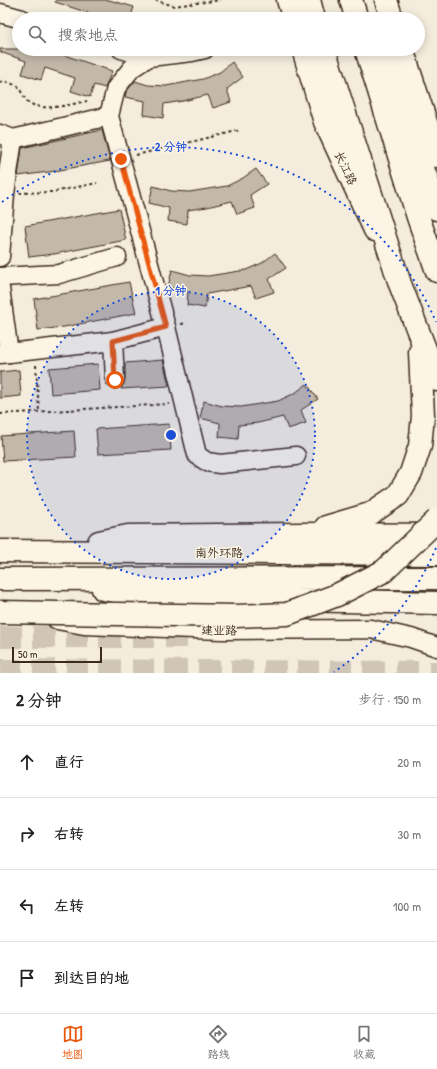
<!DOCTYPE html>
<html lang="zh">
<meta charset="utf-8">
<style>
body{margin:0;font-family:"Patrick Hand","LXGW WenKai TC",sans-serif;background:#f2f2f2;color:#222}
.scale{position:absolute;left:12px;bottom:10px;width:90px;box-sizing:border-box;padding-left:4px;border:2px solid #3b2a1e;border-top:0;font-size:11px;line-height:14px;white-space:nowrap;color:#3b2a1e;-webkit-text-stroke:3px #fcf5e5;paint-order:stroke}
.stop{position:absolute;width:12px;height:12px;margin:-9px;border:3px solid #ea580c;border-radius:50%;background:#fff}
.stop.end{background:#ea580c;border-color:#fff;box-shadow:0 1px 4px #0008}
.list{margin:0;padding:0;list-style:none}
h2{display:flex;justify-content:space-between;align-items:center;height:52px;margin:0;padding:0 16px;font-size:17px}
h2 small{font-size:13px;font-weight:400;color:#767676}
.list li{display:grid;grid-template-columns:26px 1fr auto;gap:12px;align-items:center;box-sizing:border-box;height:72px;padding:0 16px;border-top:1px solid #e0e0e0}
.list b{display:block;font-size:15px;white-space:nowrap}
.list em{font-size:13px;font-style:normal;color:#767676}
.icon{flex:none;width:22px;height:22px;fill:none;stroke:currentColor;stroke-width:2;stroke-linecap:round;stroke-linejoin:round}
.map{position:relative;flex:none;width:437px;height:673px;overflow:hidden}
.search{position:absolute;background:#fff;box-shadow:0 2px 10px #0003;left:12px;right:12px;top:12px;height:44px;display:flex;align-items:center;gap:10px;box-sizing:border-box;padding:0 14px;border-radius:22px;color:#767676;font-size:15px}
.sheet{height:340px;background:#fff}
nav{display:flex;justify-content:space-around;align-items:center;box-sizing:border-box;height:56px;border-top:1px solid #e0e0e0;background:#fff;font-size:11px;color:#767676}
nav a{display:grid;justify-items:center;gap:2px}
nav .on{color:#ea580c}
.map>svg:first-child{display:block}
.building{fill:#c3b9aa;stroke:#3b2a1e}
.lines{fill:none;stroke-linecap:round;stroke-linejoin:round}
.highway-tunnel{stroke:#cfc6b7;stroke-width:22;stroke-dasharray:22 11;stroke-linecap:butt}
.minor-casing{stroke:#3b2a1e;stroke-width:21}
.major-casing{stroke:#3b2a1e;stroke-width:25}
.highway-casing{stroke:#3b2a1e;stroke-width:25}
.path{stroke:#3b2a1e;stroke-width:2;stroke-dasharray:3 3;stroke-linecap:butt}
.minor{stroke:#fcf5e5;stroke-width:18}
.major{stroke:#fcf5e5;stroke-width:22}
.highway{stroke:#fcf5e5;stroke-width:22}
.highway-bridge-casing{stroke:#3b2a1e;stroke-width:25;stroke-linecap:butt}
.highway-bridge{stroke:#fcf5e5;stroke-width:22}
.route{stroke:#ea580c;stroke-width:5}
.ring{fill:none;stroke:#1d4ed8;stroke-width:2;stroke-dasharray:2 4}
.labels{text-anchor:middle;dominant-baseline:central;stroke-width:3;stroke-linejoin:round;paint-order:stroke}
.street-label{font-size:12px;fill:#3b2a1e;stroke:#fcf5e5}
.centre{fill:#1d4ed8;stroke:#fcf5e5;stroke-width:2}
.ring-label{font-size:12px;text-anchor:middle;font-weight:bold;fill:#1d4ed8;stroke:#fcf5e5;stroke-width:3;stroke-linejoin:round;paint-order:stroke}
</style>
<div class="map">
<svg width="437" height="673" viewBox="0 0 437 673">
<rect width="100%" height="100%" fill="#f4eddd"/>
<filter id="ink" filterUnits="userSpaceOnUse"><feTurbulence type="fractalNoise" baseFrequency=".025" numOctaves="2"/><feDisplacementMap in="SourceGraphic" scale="8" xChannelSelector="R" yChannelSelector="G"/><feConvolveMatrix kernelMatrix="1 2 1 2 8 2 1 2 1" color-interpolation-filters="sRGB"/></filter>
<g filter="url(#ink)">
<g class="building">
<polygon points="56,0 109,0 134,7 130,19 107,19 55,2"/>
<polygon points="0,49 46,49 112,71 105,88 94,85 90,97 71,91 75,78 45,68 41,80 22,74 26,61 0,52"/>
<polygon points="232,62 243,77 227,89 231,102 213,108 208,95 183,101 164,104 163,118 144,115 145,101 125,97 126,92 135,81 148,85 166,86 203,79 220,72"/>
<polygon points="102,130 110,161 49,172 18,176 22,148"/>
<polygon points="256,169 267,184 250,195 255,208 237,214 232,201 207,207 188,210 187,224 168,221 169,208 149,203 153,186 171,191 189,192 227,186 243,178"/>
<polygon points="119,209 126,240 54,254 29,257 25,226"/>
<polygon points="275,253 286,268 269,279 274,292 256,298 251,286 207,294 205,308 187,305 188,292 168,287 172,270 190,275 208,276 246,270 262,263"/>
<polygon points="129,282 136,313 64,327 38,330 34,299"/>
<polygon points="163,360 169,386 121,389 125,379 125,363"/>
<polygon points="98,364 100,390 51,394 49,368"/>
<polygon points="19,370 21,396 0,398 0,372"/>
<polygon points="307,384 318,399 301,410 306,423 288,429 283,417 258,423 239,425 238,439 219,437 220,423 200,418 204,401 222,406 241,407 278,401 295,393"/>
<polygon points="169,424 171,450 98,454 96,429"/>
<polygon points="74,431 76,457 3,461 1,436"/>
</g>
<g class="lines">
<g class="highway-tunnel">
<polyline points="0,637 192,637"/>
<polyline points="0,670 437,672"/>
</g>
<defs>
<g id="minor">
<polyline points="0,13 22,19"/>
<polyline points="121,49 149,57 192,52 205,49"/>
<polyline points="149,57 132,68 116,88 109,116 166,327 197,455 207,462 220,464 296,456"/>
<polyline points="0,134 13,139 109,116"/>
<polyline points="0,257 5,194 13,139"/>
<polyline points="0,277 59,274 117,257"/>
<polyline points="0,288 9,353"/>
<polyline points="113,341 115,379"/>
<polyline points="0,354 113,341 166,327"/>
<polyline points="57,620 84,625 222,630 371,629 411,638 437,647"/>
</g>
<g id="major">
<polyline points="288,0 294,19"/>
<polyline points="386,0 392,19"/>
<polyline points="303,49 325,122 375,230"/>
<polyline points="402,49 437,156"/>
</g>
<g id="highway">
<polyline points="309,0 314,19"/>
<polyline points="351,0 357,19"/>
<polyline points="324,49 400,284 437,380"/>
<polyline points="366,49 418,217 437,271"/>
<polyline points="382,49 437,209"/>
<polyline points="326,527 370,514 398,495 411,473 420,446 423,416 420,352"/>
<polyline points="99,542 128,536 303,534 436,535"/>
<polyline points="0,551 437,554"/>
<polyline points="0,579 437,578"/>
<polyline points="103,589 149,597 437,603"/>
</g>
</defs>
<use href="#minor" class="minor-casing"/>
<use href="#major" class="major-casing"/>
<use href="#highway" class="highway-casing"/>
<g class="path">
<polyline points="155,0 174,6 221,0"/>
<path d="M0,82L4,81L18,86C21,91 24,98 28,102C41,113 72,104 87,101"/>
<polyline points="136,155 241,130"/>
<polyline points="19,193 53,192 97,183"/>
<polyline points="181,324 187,323"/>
<polyline points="36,365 39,412"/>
<polyline points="0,414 169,404"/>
</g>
<use href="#minor" class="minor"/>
<use href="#major" class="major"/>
<use href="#highway" class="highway"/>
<defs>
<polyline id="highway-bridge" points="0,612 236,616 287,614 337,595 384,571 437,520"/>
</defs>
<use href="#highway-bridge" class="highway-bridge-casing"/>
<use href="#highway-bridge" class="highway-bridge"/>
</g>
</g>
<g class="lines" filter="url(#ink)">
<polyline class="route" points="115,380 113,341 166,327 121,159"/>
</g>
<circle cx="171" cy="435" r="144" fill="#1d4ed8" fill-opacity=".12"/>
<g class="ring">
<circle cx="171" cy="435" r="144"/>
<path d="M436 548A288 288 0 0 1 334 672M2 202A288 288 0 0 1 436 322"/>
</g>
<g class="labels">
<g class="street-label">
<text transform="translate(346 168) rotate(65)">长江路</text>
<text x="219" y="552">南外环路</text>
<text transform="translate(219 630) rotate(1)">建业路</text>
</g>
</g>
<circle cx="171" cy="435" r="6" class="centre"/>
<g class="ring-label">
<text x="171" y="151">2 分钟</text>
<text x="171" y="295">1 分钟</text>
</g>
</svg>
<div class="scale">50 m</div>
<div class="stop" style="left:115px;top:380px"></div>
<div class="stop end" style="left:121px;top:159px"></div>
<div class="search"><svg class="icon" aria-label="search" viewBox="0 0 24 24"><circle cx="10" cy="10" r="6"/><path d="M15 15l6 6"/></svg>搜索地点</div>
</div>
<section class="sheet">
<h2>2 分钟<small>步行 · 150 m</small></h2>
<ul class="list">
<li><svg class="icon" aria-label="ahead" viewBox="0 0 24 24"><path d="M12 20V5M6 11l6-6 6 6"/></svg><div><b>直行</b></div><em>20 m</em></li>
<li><svg class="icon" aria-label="right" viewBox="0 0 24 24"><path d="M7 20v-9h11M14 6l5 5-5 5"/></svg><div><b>右转</b></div><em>30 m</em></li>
<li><svg class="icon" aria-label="left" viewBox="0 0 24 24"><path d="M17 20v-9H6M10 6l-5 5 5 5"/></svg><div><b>左转</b></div><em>100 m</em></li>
<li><svg class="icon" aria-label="arrive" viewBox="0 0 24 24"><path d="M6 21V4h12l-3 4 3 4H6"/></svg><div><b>到达目的地</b></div></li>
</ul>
</section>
<nav>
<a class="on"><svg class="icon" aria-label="map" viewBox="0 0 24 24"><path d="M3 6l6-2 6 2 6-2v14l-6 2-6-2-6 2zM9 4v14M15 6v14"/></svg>地图</a>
<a><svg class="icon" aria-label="directions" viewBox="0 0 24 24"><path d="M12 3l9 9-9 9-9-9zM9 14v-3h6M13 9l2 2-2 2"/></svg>路线</a>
<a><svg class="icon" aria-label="saved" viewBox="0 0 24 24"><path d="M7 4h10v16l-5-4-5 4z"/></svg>收藏</a>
</nav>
